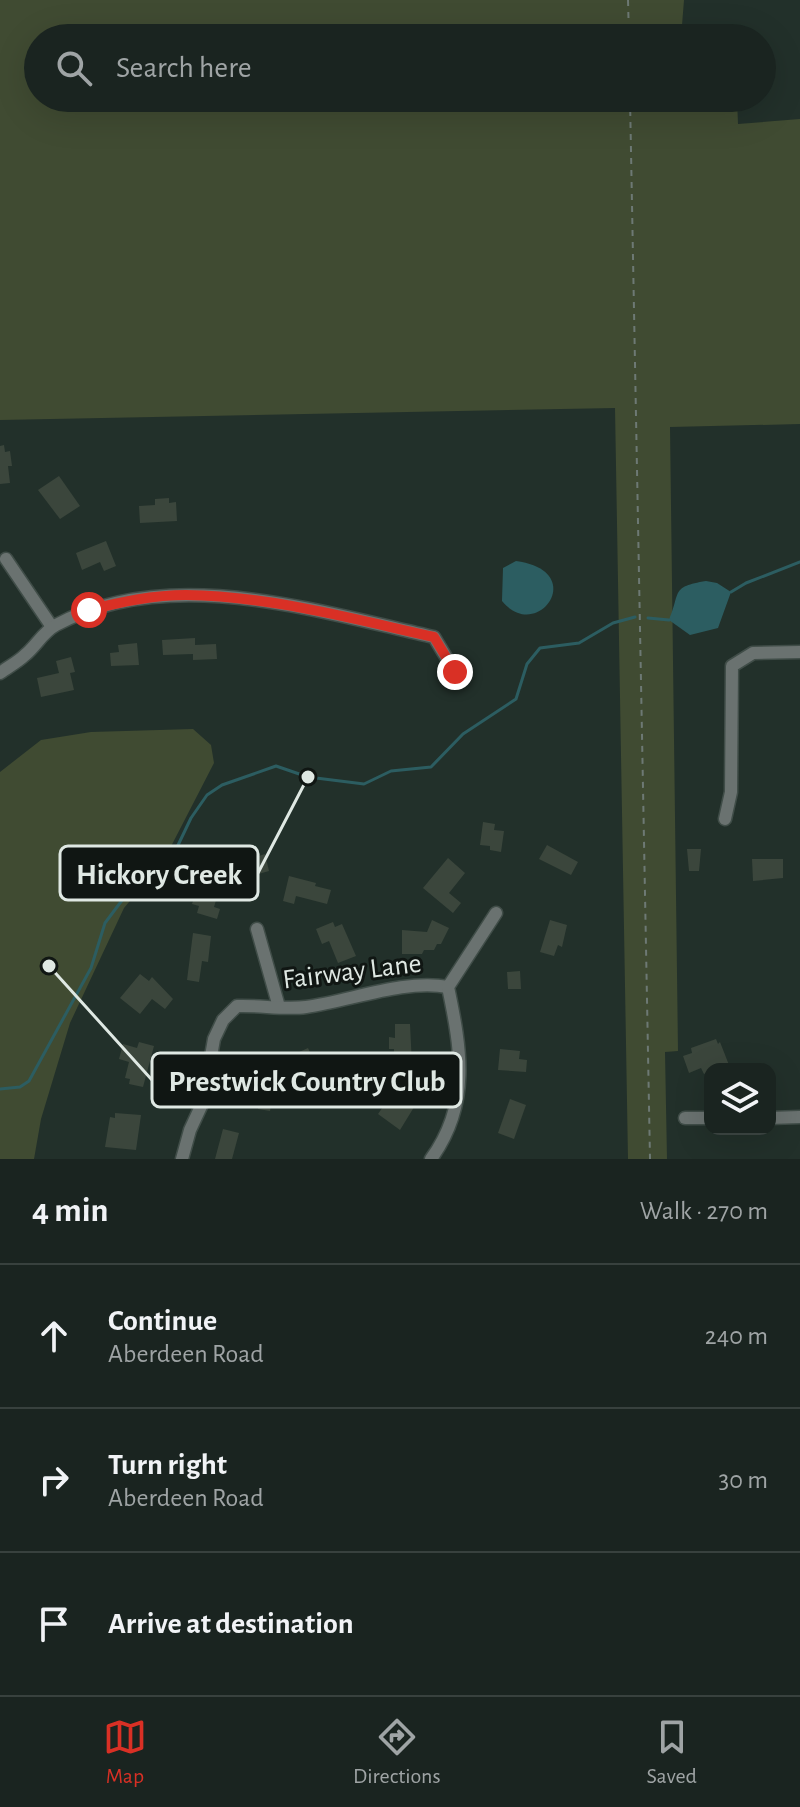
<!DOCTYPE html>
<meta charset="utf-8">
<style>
body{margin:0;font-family:"Alegreya Sans",sans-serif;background:#232c29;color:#f1f3f6}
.controls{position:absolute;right:24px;bottom:24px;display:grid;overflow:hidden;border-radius:16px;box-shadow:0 8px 32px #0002}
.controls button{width:72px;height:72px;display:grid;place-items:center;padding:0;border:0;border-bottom:2px solid #38413e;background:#1a2420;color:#f1f3f6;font:40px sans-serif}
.stop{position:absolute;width:24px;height:24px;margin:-18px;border:6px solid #d93025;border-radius:50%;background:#fff}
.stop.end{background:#d93025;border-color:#fff;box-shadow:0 2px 8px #0008}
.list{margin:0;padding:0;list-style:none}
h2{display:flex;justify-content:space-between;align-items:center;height:104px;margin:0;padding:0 32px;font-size:34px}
h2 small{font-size:26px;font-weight:400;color:#9fa4a5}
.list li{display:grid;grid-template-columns:52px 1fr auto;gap:24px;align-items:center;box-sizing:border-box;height:144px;padding:0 32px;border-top:2px solid #38413e}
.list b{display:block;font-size:30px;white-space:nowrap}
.list p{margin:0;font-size:26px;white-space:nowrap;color:#9fa4a5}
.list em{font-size:26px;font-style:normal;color:#9fa4a5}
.icon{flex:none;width:44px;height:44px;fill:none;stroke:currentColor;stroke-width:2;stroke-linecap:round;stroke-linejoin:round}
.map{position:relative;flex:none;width:800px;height:1159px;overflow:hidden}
.search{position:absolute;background:#1a2420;box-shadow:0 8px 32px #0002;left:24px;right:24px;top:24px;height:88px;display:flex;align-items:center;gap:20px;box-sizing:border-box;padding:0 28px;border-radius:44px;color:#9fa4a5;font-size:30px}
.sheet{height:536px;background:#1a2420}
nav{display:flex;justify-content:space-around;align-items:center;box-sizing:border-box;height:112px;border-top:2px solid #38413e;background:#1a2420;font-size:22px;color:#9fa4a5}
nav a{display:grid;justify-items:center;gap:4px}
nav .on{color:#d93025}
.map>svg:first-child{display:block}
.green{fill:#404b32}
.water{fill:#2c5d61}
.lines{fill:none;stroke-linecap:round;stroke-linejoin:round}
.stream{stroke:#2c5d61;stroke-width:3}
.building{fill:#3b463c}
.minor-casing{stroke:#404d48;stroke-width:15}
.path{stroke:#6d7974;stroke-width:2;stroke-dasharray:6 6;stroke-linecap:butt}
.minor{stroke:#6a7270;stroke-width:12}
.route{stroke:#d93025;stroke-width:10}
.labels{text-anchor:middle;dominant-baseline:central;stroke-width:6;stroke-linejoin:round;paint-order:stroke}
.street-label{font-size:28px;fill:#dfe8e3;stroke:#101613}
.leader{fill:none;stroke:#dfe8e3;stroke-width:3}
.callout-dot{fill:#dfe8e3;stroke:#101613;stroke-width:3}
.callout{fill:#101613;stroke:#dfe8e3;stroke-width:3}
.callout-label{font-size:30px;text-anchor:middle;font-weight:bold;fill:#dfe8e3}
</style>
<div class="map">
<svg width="800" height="1159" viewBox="0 0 800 1159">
<rect width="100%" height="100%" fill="#22302a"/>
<g class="green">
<polygon points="0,0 684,0 681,38 38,38 38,98 737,98 738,124 800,119 800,424 670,427 678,1051 665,1052 667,1159 628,1159 615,408 0,420"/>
<polygon points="193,729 211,745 214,763 164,860 124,908 70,1023 41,1119 34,1159 0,1159 0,772 41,740 91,732"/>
</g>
<g class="water">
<path d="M516,561C590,571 537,644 502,601L503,568Z"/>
<path d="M706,581L717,583L731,592L718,628L690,635L669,620C681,592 670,587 706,581Z"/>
</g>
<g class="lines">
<g class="stream">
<polyline points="731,592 746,583 800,562"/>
<polyline points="648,618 669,620"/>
<polyline points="0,1089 20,1087 29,1081 91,968 105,923 129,891 153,878 169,864 191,818 207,795 222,785 276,766 308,777 364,784 391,771 431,767 463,734 516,699 527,664 540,648 579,643 613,623 635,617"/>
</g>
</g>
<g class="building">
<polygon points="4,445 5,452 10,451 12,466 8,466 10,483 0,484 0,446"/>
<polygon points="59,476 80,506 60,519 38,490"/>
<polygon points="169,498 169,503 176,502 177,521 140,523 139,506 155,505 155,499"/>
<polygon points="106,541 116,566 104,571 100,562 82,570 76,553"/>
<polygon points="195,638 195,645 216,644 217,659 193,660 193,654 163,655 162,640"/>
<polygon points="137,643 139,665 111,666 110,653 119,652 118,645"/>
<polygon points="71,657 75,672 70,673 74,690 41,697 37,678 59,673 56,661"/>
<polygon points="483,822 495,824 494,830 504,831 501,852 490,850 490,846 480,845"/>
<polygon points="547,845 578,862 571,875 539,859"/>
<polygon points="687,849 701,849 699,871 689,871"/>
<polygon points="265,854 269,871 244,878 239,862"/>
<polygon points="448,858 465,873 449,893 461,903 453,913 423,888"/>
<polygon points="752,859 783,859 783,878 753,881"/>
<polygon points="289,876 316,883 315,886 331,890 327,904 296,896 294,904 283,901"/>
<polygon points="196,891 217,897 214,907 220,909 217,919 197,913 199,906 192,904"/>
<polygon points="432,920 449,928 441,944 437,944 434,950 424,950 422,954 402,954 402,930 427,932"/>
<polygon points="550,920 567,925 562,947 558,945 554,956 540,952"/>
<polygon points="333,922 335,927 342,924 356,956 338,963 329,941 322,944 316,929"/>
<polygon points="193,933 211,936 208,962 202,961 199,982 187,980"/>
<polygon points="520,971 521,989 508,989 507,972"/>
<polygon points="140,974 149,981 152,977 173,999 165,1009 152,999 140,1014 120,998"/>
<polygon points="395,1024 410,1024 412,1065 394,1065 394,1049 389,1049 389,1037 395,1038"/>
<polygon points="716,1039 718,1044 720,1042 729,1065 710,1069 710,1072 704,1074 701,1068 689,1073 683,1056 692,1053 691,1048"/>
<polygon points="139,1042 154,1046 143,1087 129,1084 130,1079 125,1078 129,1062 119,1059 123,1044 137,1048"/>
<polygon points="308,1048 315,1063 282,1077 275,1063"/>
<polygon points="500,1049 520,1051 519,1059 527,1060 526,1072 498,1070"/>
<polygon points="256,1084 269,1086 267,1098 272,1099 270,1111 258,1109 259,1103 253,1102"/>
<polygon points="408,1091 419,1099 400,1130 378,1114 387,1101 396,1108"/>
<polygon points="510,1099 526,1105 514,1139 498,1133"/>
<polygon points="115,1113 141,1115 136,1150 105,1147 110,1117 115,1118"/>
<polygon points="223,1129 239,1133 232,1159 215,1159"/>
</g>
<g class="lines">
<defs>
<g id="minor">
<polyline points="6,559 52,627"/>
<path d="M0,673C8,667 18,662 25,655C36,646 43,632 56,625C168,564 317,611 434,637L455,672"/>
<polyline points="725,819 731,792 732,666 753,653 800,652"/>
<polyline points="257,929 279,1007"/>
<polyline points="685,1118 710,1118"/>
<polyline points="770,1118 800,1117"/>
<path d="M182,1159L190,1130L203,1102L214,1039L223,1020L237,1006C260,1005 284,1010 306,1007C351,1001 403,979 448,987"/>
<path d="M431,1159C471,1104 461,1049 448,987L496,913"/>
</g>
</defs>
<use href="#minor" class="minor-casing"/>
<g class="path">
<polyline points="628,0 629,38"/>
<polyline points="630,98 650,1159"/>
</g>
<use href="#minor" class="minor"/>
</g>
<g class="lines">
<path class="route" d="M89,610C121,602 153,595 186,595C270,596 353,619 434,637L455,672"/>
</g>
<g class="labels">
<g class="street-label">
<text transform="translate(352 972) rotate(-7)">Fairway Lane</text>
</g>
</g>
<path class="leader" d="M308 777L258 873M49 966L152 1080"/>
<g class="callout-dot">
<circle cx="308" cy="777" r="8"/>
<circle cx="49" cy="966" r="8"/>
</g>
<g class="callout">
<rect x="60" y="846" width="198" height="54" rx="8"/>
<rect x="152" y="1053" width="309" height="54" rx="8"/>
</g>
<g class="callout-label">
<text x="159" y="884">Hickory Creek</text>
<text x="307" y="1091">Prestwick Country Club</text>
</g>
</svg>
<div class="controls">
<button><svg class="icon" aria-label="layers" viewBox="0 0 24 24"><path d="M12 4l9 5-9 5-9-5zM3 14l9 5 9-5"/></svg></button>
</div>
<div class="stop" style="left:89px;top:610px"></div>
<div class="stop end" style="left:455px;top:672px"></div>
<div class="search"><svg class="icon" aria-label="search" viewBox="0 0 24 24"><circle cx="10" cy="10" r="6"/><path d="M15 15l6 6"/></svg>Search here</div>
</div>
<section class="sheet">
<h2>4 min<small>Walk · 270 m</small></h2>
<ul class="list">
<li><svg class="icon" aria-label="ahead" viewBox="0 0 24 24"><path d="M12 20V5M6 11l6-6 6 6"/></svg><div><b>Continue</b><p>Aberdeen Road</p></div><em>240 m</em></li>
<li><svg class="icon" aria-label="right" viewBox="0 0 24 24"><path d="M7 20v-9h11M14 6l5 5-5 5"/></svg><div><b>Turn right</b><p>Aberdeen Road</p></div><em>30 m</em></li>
<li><svg class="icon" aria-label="arrive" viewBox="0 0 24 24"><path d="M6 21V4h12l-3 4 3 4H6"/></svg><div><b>Arrive at destination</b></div></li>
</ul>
</section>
<nav>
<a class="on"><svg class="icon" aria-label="map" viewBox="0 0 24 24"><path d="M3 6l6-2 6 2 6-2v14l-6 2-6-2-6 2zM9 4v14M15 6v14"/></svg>Map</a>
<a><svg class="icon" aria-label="directions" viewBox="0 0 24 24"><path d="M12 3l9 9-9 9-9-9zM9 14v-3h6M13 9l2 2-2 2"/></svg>Directions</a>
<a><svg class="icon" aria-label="saved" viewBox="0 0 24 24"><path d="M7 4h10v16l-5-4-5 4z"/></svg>Saved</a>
</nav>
